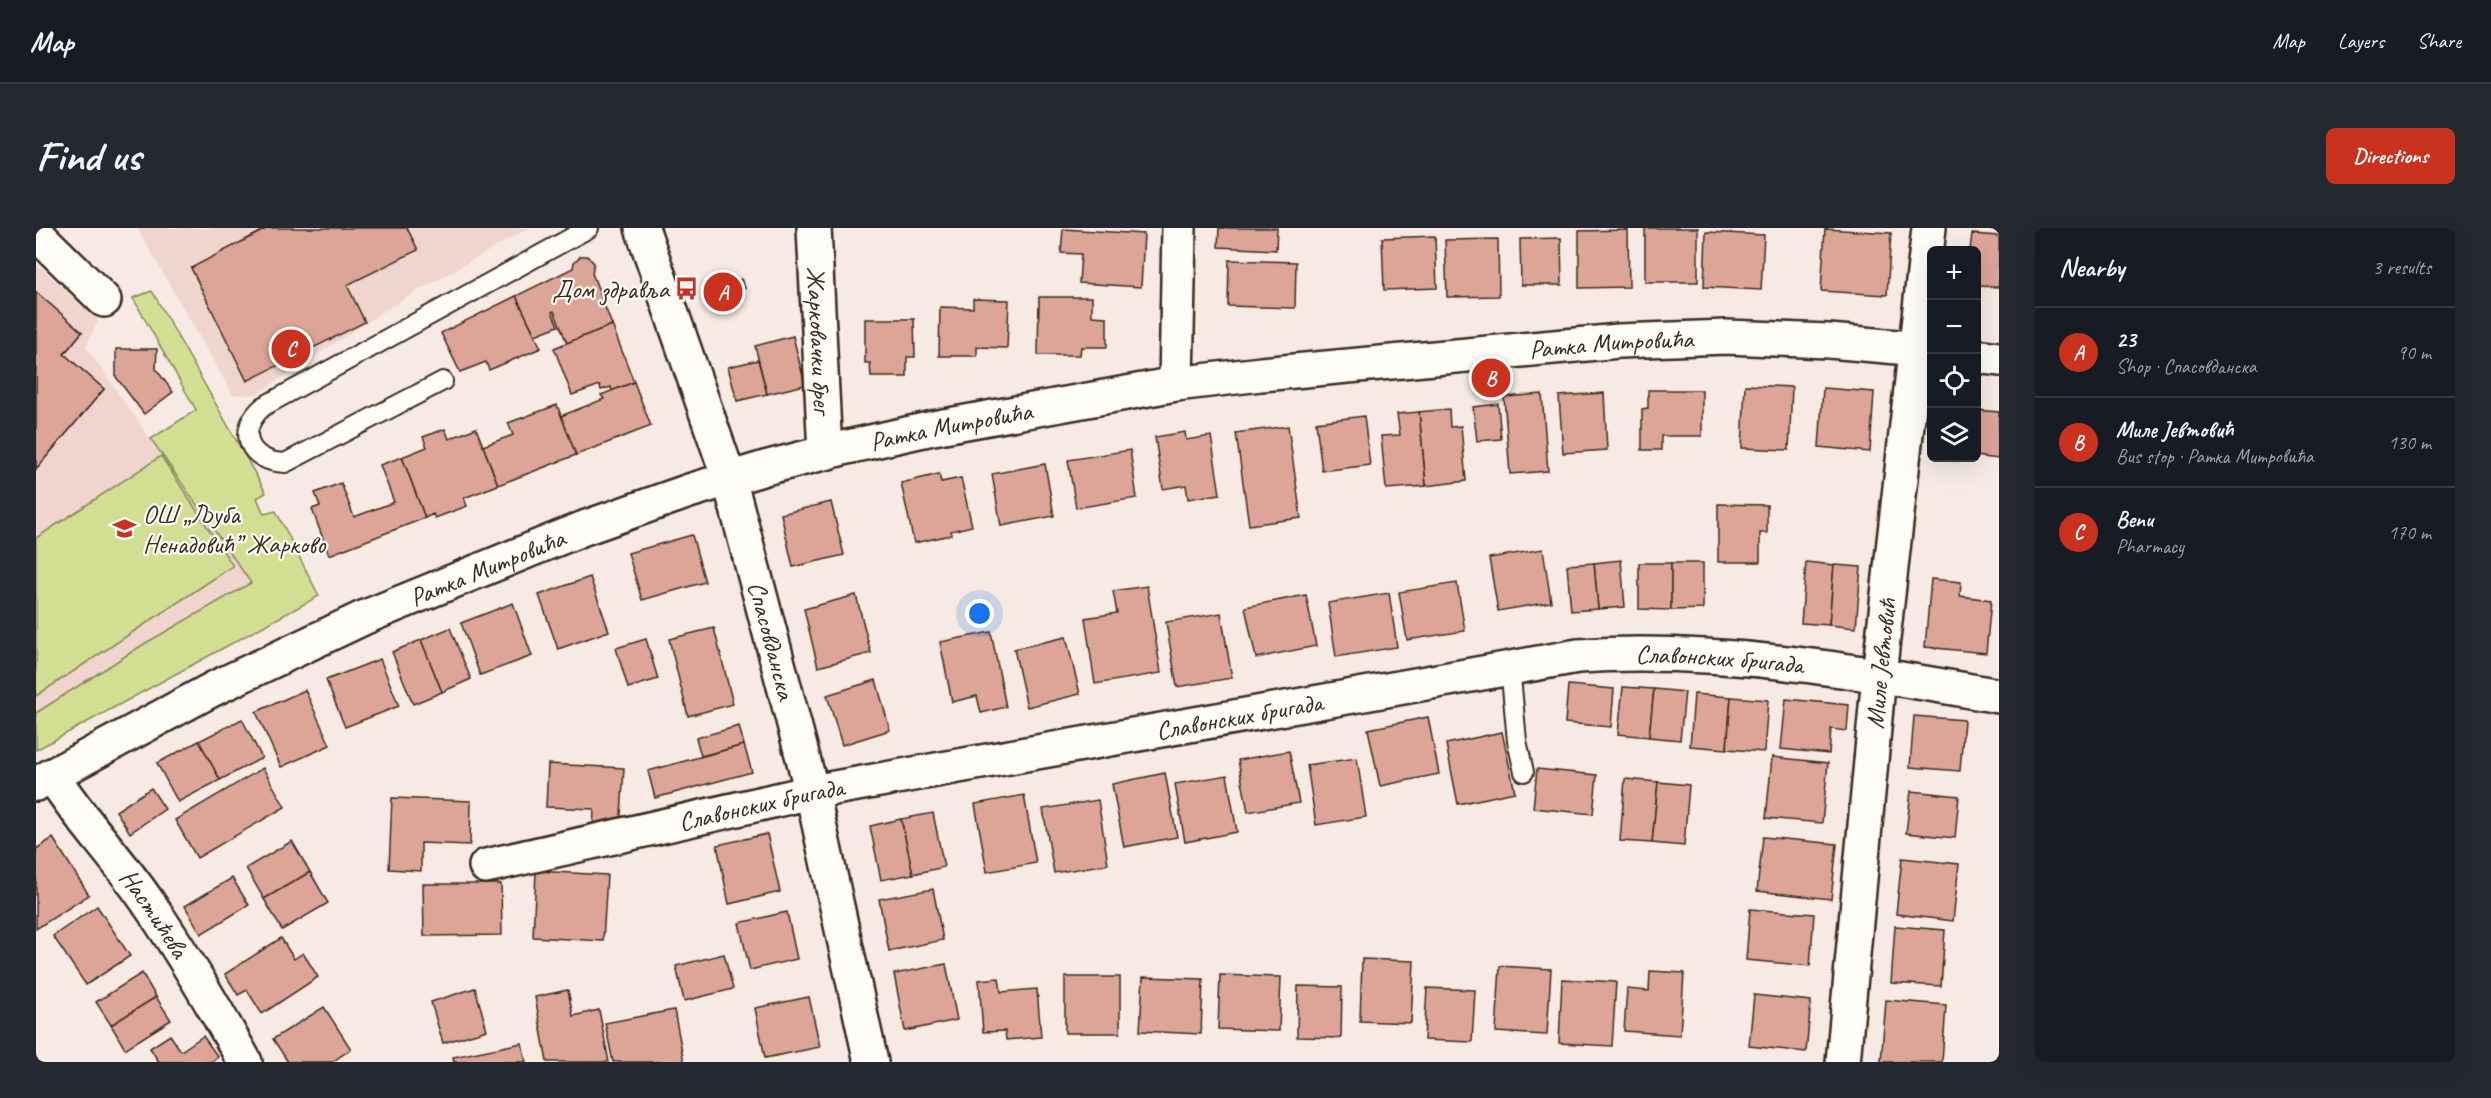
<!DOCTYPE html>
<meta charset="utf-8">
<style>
body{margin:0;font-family:Caveat,sans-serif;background:#242831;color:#f1f3f6}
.controls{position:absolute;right:18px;top:18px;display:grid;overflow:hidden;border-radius:9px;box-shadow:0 6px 24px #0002}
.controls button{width:54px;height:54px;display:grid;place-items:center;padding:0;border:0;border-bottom:2px solid #363941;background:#171b24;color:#f1f3f6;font:30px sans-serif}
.you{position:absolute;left:944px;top:386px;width:21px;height:21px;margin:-15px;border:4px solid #fff;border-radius:50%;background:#1a73e8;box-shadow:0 0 0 9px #1a73e833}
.badge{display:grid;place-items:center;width:39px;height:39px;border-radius:50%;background:#c8321e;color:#fff;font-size:20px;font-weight:700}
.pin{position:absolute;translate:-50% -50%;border:3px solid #fff;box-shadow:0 2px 6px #0006}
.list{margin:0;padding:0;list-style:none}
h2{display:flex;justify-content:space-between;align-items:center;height:78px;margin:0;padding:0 24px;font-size:26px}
h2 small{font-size:20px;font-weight:400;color:#9ea1a6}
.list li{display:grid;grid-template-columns:39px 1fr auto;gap:18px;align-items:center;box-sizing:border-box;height:90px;padding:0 24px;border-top:2px solid #363941}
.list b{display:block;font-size:22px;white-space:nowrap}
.list p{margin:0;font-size:20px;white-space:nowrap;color:#9ea1a6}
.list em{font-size:20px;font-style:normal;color:#9ea1a6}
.icon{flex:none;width:33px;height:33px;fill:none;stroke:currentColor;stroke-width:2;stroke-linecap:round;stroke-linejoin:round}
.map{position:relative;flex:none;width:1963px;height:834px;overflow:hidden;border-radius:9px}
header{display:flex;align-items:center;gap:36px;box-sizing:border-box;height:84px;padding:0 30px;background:#171b24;border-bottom:2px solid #363941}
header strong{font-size:28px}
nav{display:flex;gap:33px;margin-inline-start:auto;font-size:21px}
.intro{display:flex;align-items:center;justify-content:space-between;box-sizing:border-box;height:144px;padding:0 36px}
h1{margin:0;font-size:42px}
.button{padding:15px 27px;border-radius:9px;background:#c8321e;color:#fff;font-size:21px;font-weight:700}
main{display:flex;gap:36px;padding:0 36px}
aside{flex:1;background:#171b24;border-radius:9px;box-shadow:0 6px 24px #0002}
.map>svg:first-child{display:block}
.built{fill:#efd5cd}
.green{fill:#d2df92;stroke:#868458;stroke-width:1.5}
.building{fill:#dda498;stroke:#3b2a1e;stroke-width:1.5}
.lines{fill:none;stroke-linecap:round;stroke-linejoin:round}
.lane-casing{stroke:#3b2a1e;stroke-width:22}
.street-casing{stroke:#3b2a1e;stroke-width:38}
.secondary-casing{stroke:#3b2a1e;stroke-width:38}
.lane{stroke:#fdfcf7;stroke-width:18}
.street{stroke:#fdfcf7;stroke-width:33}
.secondary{stroke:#fdfcf7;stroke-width:33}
.labels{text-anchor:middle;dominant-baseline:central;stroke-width:4.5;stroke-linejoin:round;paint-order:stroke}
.poi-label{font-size:26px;fill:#3b2a1e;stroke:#fdfcf7;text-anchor:end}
.street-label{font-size:26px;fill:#3b2a1e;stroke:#fdfcf7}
</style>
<header>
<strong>Map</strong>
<nav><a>Map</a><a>Layers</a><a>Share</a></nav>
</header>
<div class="intro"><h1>Find us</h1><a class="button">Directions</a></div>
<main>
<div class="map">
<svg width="1963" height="834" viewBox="0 0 1963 834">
<rect width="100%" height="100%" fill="#f7eae4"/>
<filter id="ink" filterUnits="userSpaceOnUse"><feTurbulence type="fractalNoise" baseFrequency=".0167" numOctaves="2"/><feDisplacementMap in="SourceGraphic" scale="12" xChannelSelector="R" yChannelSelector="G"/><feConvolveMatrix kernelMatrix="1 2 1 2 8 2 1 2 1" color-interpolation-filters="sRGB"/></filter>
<g filter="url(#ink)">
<g class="built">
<polygon points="101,0 493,0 357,77 221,166 197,167"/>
<polygon points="0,35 62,92 50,119 240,391 0,522"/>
</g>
<g class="green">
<polygon points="116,63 230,265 221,270 228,286 240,283 283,368 0,522 0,485 108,416 215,355 115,211 160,182 97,70"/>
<polygon points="125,228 197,338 0,468 0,310"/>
</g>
<g class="building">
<polygon points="232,0 371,0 382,22 311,57 329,94 211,153 155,40"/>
<polygon points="1183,0 1241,0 1240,22 1182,19"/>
<rect x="1609" y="0" width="53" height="54"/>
<polygon points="1027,1 1108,6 1105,59 1043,55 1045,26 1025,25"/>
<polygon points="1789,1 1855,5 1851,67 1785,63"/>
<polygon points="1592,2 1593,59 1543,60 1543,3"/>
<polygon points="1670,4 1728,7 1725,62 1668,59"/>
<polygon points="1936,6 1963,8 1963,59 1940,58 1940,22 1934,22"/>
<polygon points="1399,8 1401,60 1348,62 1346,10"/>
<polygon points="1525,10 1526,57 1485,57 1484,11"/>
<polygon points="1462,11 1463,68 1411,69 1409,12"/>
<polygon points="545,28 551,28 558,35 556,45 576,97 531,115 518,83 516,84 522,98 499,107 480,68 537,40 538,34"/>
<polygon points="1193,32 1260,34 1259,80 1192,78"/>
<polygon points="687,49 699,54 705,51 709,60 702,63 697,72 689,77 680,70 676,62 679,52"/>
<polygon points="0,64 46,104 28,126 68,161 0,241"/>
<polygon points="0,64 46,104 28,126 68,161 0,241"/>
<polygon points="480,68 505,120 453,142 450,134 424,144 405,105"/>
<polygon points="1003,69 1056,69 1056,88 1071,89 1071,119 1045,119 1044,127 1002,127"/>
<polygon points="937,71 973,72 971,120 941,119 941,128 903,128 904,79 937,80"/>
<polygon points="829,91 878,91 879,129 871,129 871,149 835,149 834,135 829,135"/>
<polygon points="576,97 598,154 576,163 575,159 565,162 564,157 536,167 518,120"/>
<polygon points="757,108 769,157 731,166 719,118"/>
<polygon points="80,121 121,121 120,141 137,164 108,186 80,149"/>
<polygon points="722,132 731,166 701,173 692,139"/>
<polygon points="598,154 615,198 540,227 525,188 568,171 565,167"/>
<polygon points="1709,157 1756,159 1753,222 1706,220"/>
<polygon points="1787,160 1838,164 1834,224 1783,219"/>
<polygon points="1612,162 1666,162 1666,208 1625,208 1625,222 1606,222 1606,181 1612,180"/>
<polygon points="1568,165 1571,222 1527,225 1523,168"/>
<polygon points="1506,166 1512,243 1474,246 1468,169"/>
<polygon points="1462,176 1465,211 1441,213 1437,179"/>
<polygon points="521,177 540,227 462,257 447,218 477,207 472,195"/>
<polygon points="1413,181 1414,199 1425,198 1430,253 1390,258 1383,184"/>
<polygon points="1940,182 1963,184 1962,231 1940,228"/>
<polygon points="1383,184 1390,258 1350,261 1345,208 1364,207 1361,186"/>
<polygon points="1328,188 1334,237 1286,243 1280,194"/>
<polygon points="1252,198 1265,290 1213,297 1200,205"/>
<polygon points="440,200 462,257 428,270 431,278 399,290 397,286 389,290 366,229 391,219 387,209 409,201 413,211"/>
<polygon points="1149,204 1150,212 1175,208 1184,266 1152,271 1150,257 1127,261 1119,209"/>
<polygon points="1094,222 1101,270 1040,280 1032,232"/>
<polygon points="366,229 389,290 293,327 276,281 284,278 279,265 305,255 318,289 358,274 344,237"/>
<polygon points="1009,236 1018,288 965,298 956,246"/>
<polygon points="903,246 905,254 925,250 936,298 915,303 915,307 878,315 865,255"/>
<polygon points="795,274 808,327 757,339 745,286"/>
<polygon points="1682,276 1731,277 1731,305 1724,305 1724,334 1682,334"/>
<polygon points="656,307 669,354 606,372 592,325"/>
<polygon points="1507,321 1515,374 1462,383 1453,330"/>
<polygon points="1585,332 1589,379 1562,381 1558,335"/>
<polygon points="1770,334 1798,337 1793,397 1765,395"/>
<polygon points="1558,335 1562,381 1535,383 1531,337"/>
<polygon points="1603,335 1635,335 1635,382 1603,381"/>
<polygon points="1635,335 1667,335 1667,381 1635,382"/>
<polygon points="1798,337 1825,339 1820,400 1793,397"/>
<polygon points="554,349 573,403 522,421 503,367"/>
<polygon points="1895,351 1925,354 1924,368 1955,372 1950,425 1889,419"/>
<polygon points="1421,355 1429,403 1371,412 1363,364"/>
<polygon points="1111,358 1125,445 1059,456 1049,390 1081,385 1077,363"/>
<polygon points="1353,365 1361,419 1300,429 1292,375"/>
<polygon points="820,367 835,425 782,439 768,381"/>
<polygon points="1270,367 1280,418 1220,430 1209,379"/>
<polygon points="477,375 496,428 444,447 425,395"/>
<polygon points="1185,385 1196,450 1141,459 1130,394"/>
<polygon points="414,400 435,451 406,464 385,412"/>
<polygon points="678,400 697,476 652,488 633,411"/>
<polygon points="955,404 970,479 945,485 941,468 916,474 904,414"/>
<polygon points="1030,409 1044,466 991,479 978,421"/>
<polygon points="610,411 622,451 592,460 580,420"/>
<polygon points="385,412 406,464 377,476 356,424"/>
<polygon points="344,431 363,478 309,499 290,452"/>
<polygon points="840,452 854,502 806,517 791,467"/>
<polygon points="1532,457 1578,461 1575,499 1529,495"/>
<polygon points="1587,459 1618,461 1613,509 1582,506"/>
<polygon points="1618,461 1649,464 1644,512 1613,509"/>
<polygon points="269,462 294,517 245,539 220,484"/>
<polygon points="1658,466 1695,469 1691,521 1654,518"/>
<polygon points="1695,469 1732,472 1728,524 1691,521"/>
<polygon points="1750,471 1813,477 1811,503 1795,501 1793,526 1745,521"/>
<polygon points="1878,488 1928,492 1924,543 1874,539"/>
<polygon points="1392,489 1403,546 1344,558 1332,501"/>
<polygon points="206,491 226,530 184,552 163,513"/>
<polygon points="703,498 708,517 665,528 660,510"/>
<polygon points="1466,504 1479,564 1422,576 1410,516"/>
<polygon points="163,513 184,552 142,574 121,535"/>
<polygon points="708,517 716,544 619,570 612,543"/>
<polygon points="1253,523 1263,575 1212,584 1202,532"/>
<polygon points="1736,529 1792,535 1786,595 1730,590"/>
<polygon points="1321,530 1330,589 1280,597 1271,537"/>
<polygon points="512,536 588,540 584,602 557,601 558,581 510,579"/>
<polygon points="227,540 249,579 161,630 139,592"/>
<polygon points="1501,541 1561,547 1557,586 1497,580"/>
<polygon points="1129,545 1141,609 1088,619 1076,556"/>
<polygon points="1191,547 1201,604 1149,614 1139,556"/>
<polygon points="1589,551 1622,554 1616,615 1584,613"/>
<polygon points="1622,554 1653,557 1648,618 1616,615"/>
<polygon points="115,560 129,581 94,605 80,583"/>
<polygon points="1875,563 1923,568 1919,610 1870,605"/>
<polygon points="988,567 1000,635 951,644 939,576"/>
<polygon points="356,570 435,573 434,617 385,615 385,643 353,641"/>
<polygon points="1062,572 1072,636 1018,645 1007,581"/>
<polygon points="897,585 908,639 877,646 865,591"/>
<polygon points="865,591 877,646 845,652 834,598"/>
<polygon points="731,606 744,664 693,676 681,617"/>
<polygon points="1727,609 1801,616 1795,671 1721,663"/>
<polygon points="17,610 53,667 0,701 0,621"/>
<polygon points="256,613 274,644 228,671 210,640"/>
<polygon points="1866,630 1923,636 1917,693 1860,686"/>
<polygon points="500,643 571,647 567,713 497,709"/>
<polygon points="274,644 292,675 246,702 228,671"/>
<polygon points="196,650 213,677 165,706 149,678"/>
<polygon points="387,656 465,656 466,707 388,708"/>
<polygon points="897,661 907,712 853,723 843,671"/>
<polygon points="61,678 94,728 50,757 17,708"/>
<polygon points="1714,681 1778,686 1774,738 1710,732"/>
<polygon points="751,684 761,731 714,742 703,695"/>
<polygon points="1859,698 1909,702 1905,758 1855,755"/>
<polygon points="245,710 258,731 267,725 282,749 226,786 211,762 202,767 189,746"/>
<polygon points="688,726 697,761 648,773 640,738"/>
<polygon points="1326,731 1378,733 1375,795 1324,793"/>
<polygon points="910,736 921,792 869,803 858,746"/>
<polygon points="1464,738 1515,741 1511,807 1460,804"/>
<polygon points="1614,743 1648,745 1644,807 1588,803 1591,761 1613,763"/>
<polygon points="106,745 120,769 75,797 60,774"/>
<polygon points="1184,747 1245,749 1243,803 1182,801"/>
<rect x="1029" y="749" width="55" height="56"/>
<polygon points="1107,749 1167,751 1165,806 1104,803"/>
<polygon points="963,750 965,764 1001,761 1005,809 970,812 969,803 947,804 943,752"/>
<polygon points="1526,751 1580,754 1576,818 1523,815"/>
<polygon points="1262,758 1306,759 1305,810 1261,809"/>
<polygon points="439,760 451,802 407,815 395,774"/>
<polygon points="1391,760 1439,762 1436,814 1388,812"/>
<polygon points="532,762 537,788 563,782 573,834 511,834 499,769"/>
<polygon points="1718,767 1775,773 1770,824 1713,818"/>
<polygon points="120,769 135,792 89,821 75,797"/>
<polygon points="773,769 784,819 729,830 719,780"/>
<polygon points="1850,772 1910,777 1906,834 1845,834"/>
<polygon points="288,779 315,821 296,834 252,834 237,811"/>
<polygon points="638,782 648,834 577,834 569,795"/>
<polygon points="134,807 145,823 167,808 182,829 175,834 123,834 114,820"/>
<polygon points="486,815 490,834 418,834 417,829"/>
</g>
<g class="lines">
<defs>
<g id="lane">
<path d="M407,153L249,235C212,234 199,202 228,178L553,0"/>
<polyline points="1474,438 1481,513 1488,544"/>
</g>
<g id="street">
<path id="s1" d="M778,0L789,225"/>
<polyline points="0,5 68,72"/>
<polyline points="1140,156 1143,0"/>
<path id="s2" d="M693,250L776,564L835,834"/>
<path id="s3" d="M16,547C45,593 83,631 113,676C148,727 179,780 209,834"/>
<path id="s4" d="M450,638L776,564L1542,428C1683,419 1824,443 1963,468"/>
<path id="s5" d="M1807,834L1843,447L1893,0"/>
</g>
<g id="secondary">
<polyline points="606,0 693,250"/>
<polyline points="1940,128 1963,131"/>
<path id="s6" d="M0,556L177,461L327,390L548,300L653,263L729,240L807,220L897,200L1140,156L1225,146L1583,113L1690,109L1793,113L1896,122"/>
</g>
</defs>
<use href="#lane" class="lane-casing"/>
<use href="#street" class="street-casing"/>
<use href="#secondary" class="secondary-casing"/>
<use href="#lane" class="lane"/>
<use href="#street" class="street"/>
<use href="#secondary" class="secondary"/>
</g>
</g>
<defs>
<symbol id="bus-bare" viewBox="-9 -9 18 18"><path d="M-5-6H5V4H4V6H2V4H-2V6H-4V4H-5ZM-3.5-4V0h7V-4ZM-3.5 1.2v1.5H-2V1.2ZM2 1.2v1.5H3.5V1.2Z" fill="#c8321e" stroke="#fdfcf7" stroke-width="2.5" paint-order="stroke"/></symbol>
<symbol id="school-bare" viewBox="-9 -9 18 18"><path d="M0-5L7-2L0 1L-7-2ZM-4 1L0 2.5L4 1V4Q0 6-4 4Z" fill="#c8321e" stroke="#fdfcf7" stroke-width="2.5" paint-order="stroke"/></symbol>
</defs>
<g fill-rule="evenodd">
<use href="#bus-bare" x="634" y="44" width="33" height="33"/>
<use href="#school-bare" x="72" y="284" width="33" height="33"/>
</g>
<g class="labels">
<g class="poi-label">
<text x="633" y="61">Дом здравља</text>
<text x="107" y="286" text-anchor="start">ОШ „Љуба<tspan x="107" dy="30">Ненадовић” Жарково</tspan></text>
</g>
<g class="street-label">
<text stroke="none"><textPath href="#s1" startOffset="112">Жарковачки брег</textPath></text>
<text stroke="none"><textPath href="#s6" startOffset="1653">Ратка Митровића</textPath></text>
<text stroke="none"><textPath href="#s6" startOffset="987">Ратка Митровића</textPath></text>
<text stroke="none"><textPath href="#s6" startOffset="501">Ратка Митровића</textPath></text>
<text stroke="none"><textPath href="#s2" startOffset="168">Спасовданска</textPath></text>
<text stroke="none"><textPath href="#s4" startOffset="1254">Славонских бригада</textPath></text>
<text stroke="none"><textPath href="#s5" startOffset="400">Миле Јевтовић</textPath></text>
<text stroke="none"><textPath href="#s4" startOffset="768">Славонских бригада</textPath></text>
<text stroke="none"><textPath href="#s4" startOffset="282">Славонских бригада</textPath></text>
<text stroke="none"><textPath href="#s3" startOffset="172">Настићева</textPath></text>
</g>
</g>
</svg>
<div class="controls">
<button>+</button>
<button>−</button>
<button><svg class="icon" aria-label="locate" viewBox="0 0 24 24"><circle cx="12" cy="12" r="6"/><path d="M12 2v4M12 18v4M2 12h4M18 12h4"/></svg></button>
<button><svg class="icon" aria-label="layers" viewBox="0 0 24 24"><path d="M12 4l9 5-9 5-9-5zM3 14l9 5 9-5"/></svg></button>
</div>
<div class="you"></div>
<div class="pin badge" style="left:687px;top:64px">A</div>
<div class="pin badge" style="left:1455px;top:150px">B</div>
<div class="pin badge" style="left:255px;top:121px">C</div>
</div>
<aside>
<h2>Nearby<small>3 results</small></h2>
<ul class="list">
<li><span class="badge">A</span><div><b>23</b><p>Shop · Спасовданска</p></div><em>90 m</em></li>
<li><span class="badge">B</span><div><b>Миле Јевтовић</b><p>Bus stop · Ратка Митровића</p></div><em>130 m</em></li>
<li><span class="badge">C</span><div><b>Benu</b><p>Pharmacy</p></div><em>170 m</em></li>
</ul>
</aside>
</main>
